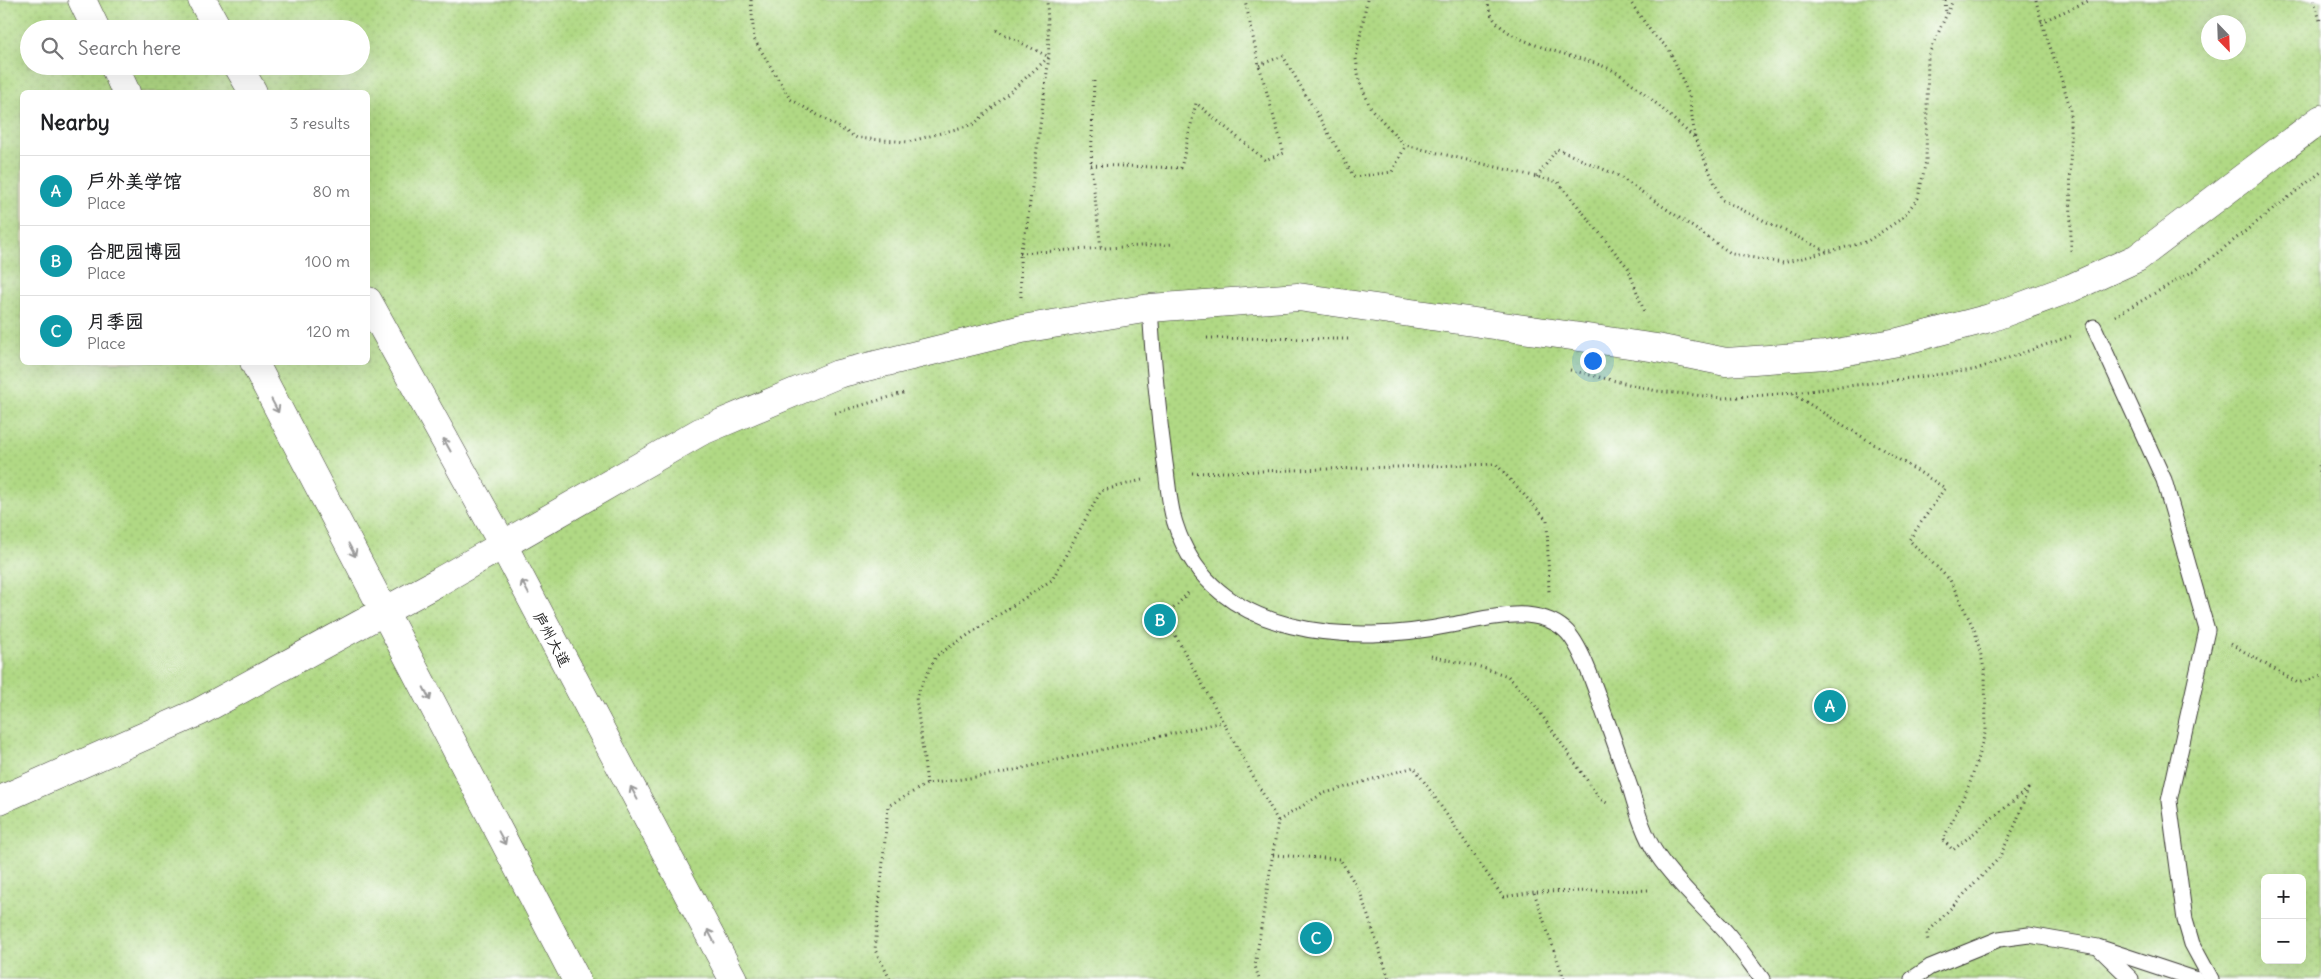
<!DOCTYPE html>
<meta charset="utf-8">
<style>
body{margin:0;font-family:Delius,"LXGW WenKai TC",sans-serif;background:#f6f6f6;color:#202124}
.controls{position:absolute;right:15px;bottom:15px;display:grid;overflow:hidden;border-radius:8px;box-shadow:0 5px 20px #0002}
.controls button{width:45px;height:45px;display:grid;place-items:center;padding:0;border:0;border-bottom:1px solid #e0e0e0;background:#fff;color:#202124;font:25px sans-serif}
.compass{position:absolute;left:2201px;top:15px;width:45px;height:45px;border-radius:50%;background:#fff;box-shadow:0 5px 20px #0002;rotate:157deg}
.you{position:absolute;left:1592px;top:360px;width:18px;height:18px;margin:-12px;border:4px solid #fff;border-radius:50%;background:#1a73e8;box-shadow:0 0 0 8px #1a73e833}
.badge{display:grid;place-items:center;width:32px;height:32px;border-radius:50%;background:#c8321e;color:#fff;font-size:16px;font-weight:700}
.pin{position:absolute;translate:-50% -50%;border:2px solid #fff;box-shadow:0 1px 5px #0006}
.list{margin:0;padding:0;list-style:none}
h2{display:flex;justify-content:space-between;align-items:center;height:65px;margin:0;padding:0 20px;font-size:21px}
h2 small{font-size:16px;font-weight:400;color:#757577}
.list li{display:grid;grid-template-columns:32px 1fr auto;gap:15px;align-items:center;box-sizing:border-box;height:70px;padding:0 20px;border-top:1px solid #e0e0e0}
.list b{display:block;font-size:19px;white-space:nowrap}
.list p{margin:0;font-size:16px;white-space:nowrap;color:#757577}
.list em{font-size:16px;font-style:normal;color:#757577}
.icon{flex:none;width:28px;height:28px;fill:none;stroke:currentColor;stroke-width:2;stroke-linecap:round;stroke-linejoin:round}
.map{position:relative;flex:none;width:2321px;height:979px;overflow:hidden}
.search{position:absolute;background:#fff;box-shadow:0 5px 20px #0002;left:20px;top:20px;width:350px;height:55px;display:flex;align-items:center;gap:12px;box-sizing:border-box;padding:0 18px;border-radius:28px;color:#757577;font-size:19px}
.panel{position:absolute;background:#fff;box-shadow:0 5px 20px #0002;left:20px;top:90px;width:350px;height:275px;border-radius:8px}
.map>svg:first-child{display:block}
.park{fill:url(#park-dots);stroke:#667a50;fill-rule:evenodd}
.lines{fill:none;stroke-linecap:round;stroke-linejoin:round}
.service-casing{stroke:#3c3b37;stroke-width:17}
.minor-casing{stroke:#3c3b37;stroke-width:29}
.tertiary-casing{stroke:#3c3b37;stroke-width:29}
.path{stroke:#3c3b37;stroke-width:3;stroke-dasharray:1 4;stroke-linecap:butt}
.service{stroke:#fff;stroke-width:15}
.minor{stroke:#fff;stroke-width:28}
.tertiary{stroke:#fff;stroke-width:28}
.oneway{stroke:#999}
.labels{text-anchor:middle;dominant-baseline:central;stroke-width:4.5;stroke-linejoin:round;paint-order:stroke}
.street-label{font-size:15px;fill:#1c1c1c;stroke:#fff}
</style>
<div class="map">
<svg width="2321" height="979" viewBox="0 0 2321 979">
<defs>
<pattern id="park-dots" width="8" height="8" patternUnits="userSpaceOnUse" patternTransform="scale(1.25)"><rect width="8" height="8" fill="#b0d984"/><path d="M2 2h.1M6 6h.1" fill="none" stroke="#97ba71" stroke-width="1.8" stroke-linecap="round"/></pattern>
</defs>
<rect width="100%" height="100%" fill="#fff"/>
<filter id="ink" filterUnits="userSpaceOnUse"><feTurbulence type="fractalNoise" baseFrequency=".02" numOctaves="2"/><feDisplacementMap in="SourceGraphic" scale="10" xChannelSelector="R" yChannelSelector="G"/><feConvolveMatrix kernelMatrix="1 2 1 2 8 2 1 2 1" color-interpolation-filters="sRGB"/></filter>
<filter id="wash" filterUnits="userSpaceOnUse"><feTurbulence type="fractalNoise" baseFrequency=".0096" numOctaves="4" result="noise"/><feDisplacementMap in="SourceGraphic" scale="20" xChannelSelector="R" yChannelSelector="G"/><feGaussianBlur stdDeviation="1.12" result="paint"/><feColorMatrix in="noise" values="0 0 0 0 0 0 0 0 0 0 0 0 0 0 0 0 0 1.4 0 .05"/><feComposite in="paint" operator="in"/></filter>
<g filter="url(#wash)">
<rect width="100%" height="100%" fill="#eee8cd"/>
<path class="park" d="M0,0H2321V979H0ZM2208,22H2238V52H2208ZM29,29H361V66H29ZM22,92H368V362H22ZM2265,878H2302V960H2265Z"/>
</g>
<g filter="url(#ink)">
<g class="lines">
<defs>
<g id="service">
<path d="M1150,308C1153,360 1158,412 1165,463C1168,483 1169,507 1176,526C1213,640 1354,645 1451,625C1487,619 1534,603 1565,630C1582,645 1597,694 1605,716C1614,740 1622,764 1630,787C1637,811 1644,836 1658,856C1677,884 1704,907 1726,932C1739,947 1750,963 1762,979"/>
<polyline points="2094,327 2164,480 2207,630 2169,801 2185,920 2192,944 2211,979"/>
<polyline points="2101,950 2131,979"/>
<polyline points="1912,979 1930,967 1999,939 2029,935 2098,947 2195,979"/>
</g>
<polyline id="minor" points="0,800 199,712 440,581 700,432 838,374 1022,329 1150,308 1298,297 1657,348 1726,362 1825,355 1898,342 1990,318 2071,288 2137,258 2321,119"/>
<g id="tertiary">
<polyline points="82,0 96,29"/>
<polyline points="202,0 218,29"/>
<polyline points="114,66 126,92"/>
<polyline points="238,66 253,92"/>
<polyline points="368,301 503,545 733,979"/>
<polyline points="254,362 576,979"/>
</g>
</defs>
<use href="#service" class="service-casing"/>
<use href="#minor" class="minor-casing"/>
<use href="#tertiary" class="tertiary-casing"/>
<g class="path">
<polyline points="751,0 754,39 790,99 857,138 908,142 974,124 1049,57 994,29"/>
<polyline points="1367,0 1356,58 1359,80 1371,109 1405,145 1558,182 1628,268 1645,314"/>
<path d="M1488,0C1487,48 1589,53 1619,74C1646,92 1670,117 1695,138"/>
<polyline points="1629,0 1652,33 1669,49 1689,95 1695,138 1722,200 1830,253"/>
<polyline points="1945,0 1946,14"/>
<path d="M2036,0C2044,37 2061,71 2070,109L2071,253"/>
<polyline points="2314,0 2321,24"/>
<polyline points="2041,22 2090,0"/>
<polyline points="1259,65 1283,56 1354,177 1392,172 1406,145"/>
<polyline points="1094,81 1091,165 1101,248"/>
<polyline points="1091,165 1181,168 1196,103 1265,160 1284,153 1259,65 1245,0"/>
<polyline points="1537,177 1557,149 1617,175 1732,254 1783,263 1866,242 1901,219 1918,198 1926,161 1928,56 1953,0"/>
<polyline points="1020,253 1174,244"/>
<polyline points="1021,297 1020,253 1027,225 1049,57 1047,0"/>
<polyline points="2115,316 2197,269 2321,172"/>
<polyline points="1207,338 1349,339"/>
<polyline points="1570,370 1657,391 1723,398 1793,393 1974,370 2071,336"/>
<polyline points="1793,394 1945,488 1909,540 1950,580 1975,631 1985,672 1986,730 1970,783 1943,840 1953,850 2028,789 2016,823 1999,858 1927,933 1928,941"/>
<polyline points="835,413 907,392"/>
<polyline points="2321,461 2318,469 2321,476"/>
<polyline points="1192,473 1496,464 1547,520 1549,595"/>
<polyline points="1188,593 1165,617 1278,821 1255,966 1259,979"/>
<polyline points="2231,644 2298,683 2321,676"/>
<polyline points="1431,656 1480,667 1508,676 1534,704 1600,799 1607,803"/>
<polyline points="927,784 916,697 936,656 1052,580 1101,491 1142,480"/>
<polyline points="1278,821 1322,794 1414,767 1503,897 1534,892"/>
<polyline points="1273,855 1340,859 1360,892 1389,979"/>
<polyline points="890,979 875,950 888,806 927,784 997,774 1222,722"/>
<polyline points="1564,979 1534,892 1651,890"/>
</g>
<use href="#service" class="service"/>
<use href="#minor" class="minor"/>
<use href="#tertiary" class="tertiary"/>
</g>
<defs><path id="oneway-shaft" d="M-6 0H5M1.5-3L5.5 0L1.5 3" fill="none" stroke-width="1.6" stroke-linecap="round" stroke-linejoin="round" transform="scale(1.25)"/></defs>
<g class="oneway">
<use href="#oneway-shaft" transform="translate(275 406) rotate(62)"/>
<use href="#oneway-shaft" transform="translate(447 445) rotate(-119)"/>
<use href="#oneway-shaft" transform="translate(352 550) rotate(62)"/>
<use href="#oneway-shaft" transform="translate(525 587) rotate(-118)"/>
<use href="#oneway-shaft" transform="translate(427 694) rotate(63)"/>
<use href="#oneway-shaft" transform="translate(634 793) rotate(-118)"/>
<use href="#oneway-shaft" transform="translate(502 838) rotate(62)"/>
<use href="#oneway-shaft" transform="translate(711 936) rotate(-118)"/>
</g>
</g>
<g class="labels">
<g class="street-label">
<text transform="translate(552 639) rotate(62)">庐州大道</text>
</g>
</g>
</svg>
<div class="controls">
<button>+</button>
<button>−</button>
</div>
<svg class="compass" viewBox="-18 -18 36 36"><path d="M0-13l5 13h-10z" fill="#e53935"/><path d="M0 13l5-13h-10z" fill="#757577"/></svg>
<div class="you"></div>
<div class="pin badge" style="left:1830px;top:706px;background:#0f9aa8">A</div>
<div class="pin badge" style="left:1160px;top:620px;background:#0f9aa8">B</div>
<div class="pin badge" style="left:1316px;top:938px;background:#0f9aa8">C</div>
<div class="search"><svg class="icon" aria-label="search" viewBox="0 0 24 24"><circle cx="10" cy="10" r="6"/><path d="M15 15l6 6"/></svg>Search here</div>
<section class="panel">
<h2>Nearby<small>3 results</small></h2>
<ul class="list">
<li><span class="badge" style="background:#0f9aa8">A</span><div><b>户外美学馆</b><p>Place</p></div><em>80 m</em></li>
<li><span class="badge" style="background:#0f9aa8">B</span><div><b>合肥园博园</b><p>Place</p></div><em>100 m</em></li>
<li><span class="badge" style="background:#0f9aa8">C</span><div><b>月季园</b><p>Place</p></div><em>120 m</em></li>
</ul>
</section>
</div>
